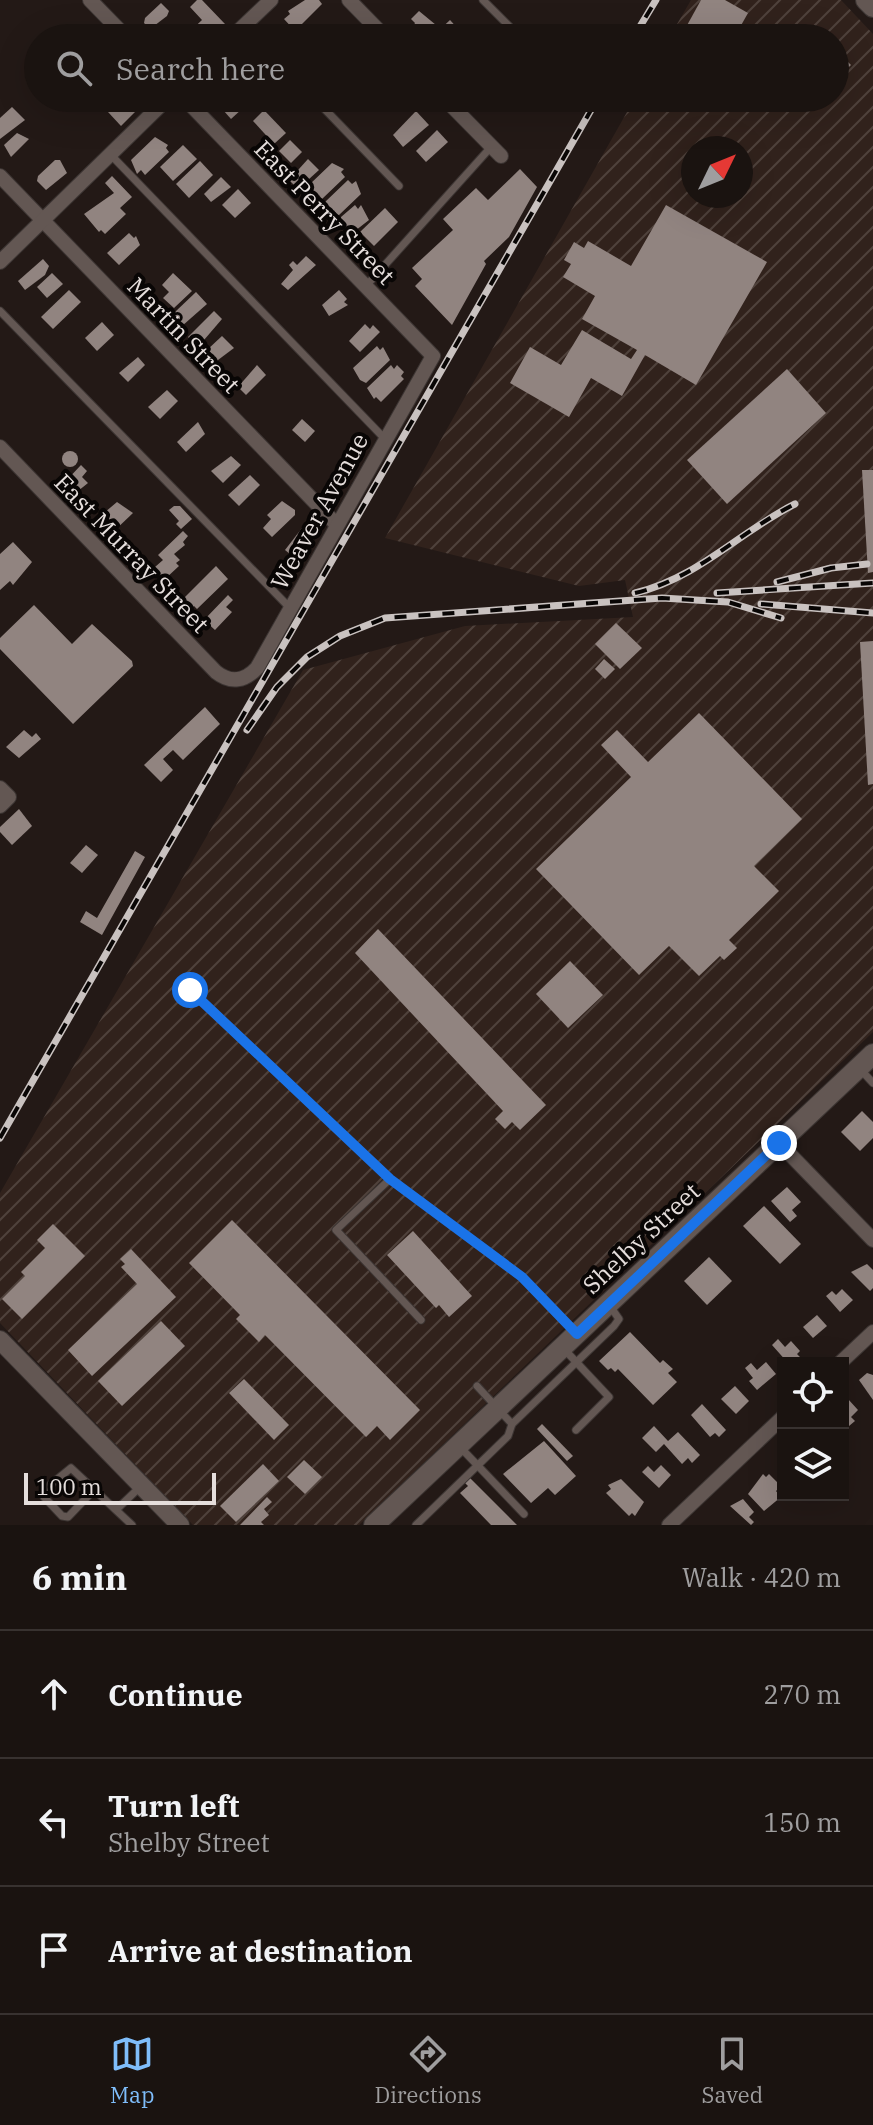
<!DOCTYPE html>
<meta charset="utf-8">
<style>
body{margin:0;font-family:"IBM Plex Serif",serif;background:#231c19;color:#f1f3f6}
.controls{position:absolute;right:24px;bottom:24px;display:grid;overflow:hidden;border-radius:0px;box-shadow:0 8px 32px #0002}
.controls button{width:72px;height:72px;display:grid;place-items:center;padding:0;border:0;border-bottom:2px solid #383230;background:#1a1310;color:#f1f3f6;font:40px sans-serif}
.compass{position:absolute;left:681px;top:136px;width:72px;height:72px;border-radius:50%;background:#1a1310;box-shadow:0 8px 32px #0002;rotate:47deg}
.scale{position:absolute;left:24px;bottom:20px;width:192px;box-sizing:border-box;padding-left:8px;border:4px solid #e5dedc;border-top:0;font-size:22px;line-height:28px;white-space:nowrap;color:#e5dedc;-webkit-text-stroke:6px #090605;paint-order:stroke}
.stop{position:absolute;width:24px;height:24px;margin:-18px;border:6px solid #1a73e8;border-radius:50%;background:#fff}
.stop.end{background:#1a73e8;border-color:#fff;box-shadow:0 2px 8px #0008}
.list{margin:0;padding:0;list-style:none}
h2{display:flex;justify-content:space-between;align-items:center;height:104px;margin:0;padding:0 32px;font-size:34px}
h2 small{font-size:26px;font-weight:400;color:#9f9e9f}
.list li{display:grid;grid-template-columns:52px 1fr auto;gap:24px;align-items:center;box-sizing:border-box;height:128px;padding:0 32px;border-top:2px solid #383230}
.list b{display:block;font-size:30px;white-space:nowrap}
.list p{margin:0;font-size:26px;white-space:nowrap;color:#9f9e9f}
.list em{font-size:26px;font-style:normal;color:#9f9e9f}
.icon{flex:none;width:44px;height:44px;fill:none;stroke:currentColor;stroke-width:2;stroke-linecap:round;stroke-linejoin:round}
.map{position:relative;flex:none;width:873px;height:1525px;overflow:hidden}
.search{position:absolute;background:#1a1310;box-shadow:0 8px 32px #0002;left:24px;right:24px;top:24px;height:88px;display:flex;align-items:center;gap:20px;box-sizing:border-box;padding:0 28px;border-radius:44px;color:#9f9e9f;font-size:30px}
.sheet{height:488px;background:#1a1310}
nav{display:flex;justify-content:space-around;align-items:center;box-sizing:border-box;height:112px;border-top:2px solid #383230;background:#1a1310;font-size:22px;color:#9f9e9f}
nav a{display:grid;justify-items:center;gap:4px}
nav .on{color:#7fbdfa}
.map>svg:first-child{display:block}
.industrial{fill:url(#industrial-furrows);fill-rule:evenodd}
.building{fill:#918480}
.lines{fill:none;stroke-linecap:round;stroke-linejoin:round}
.service-casing{stroke:#3c3533;stroke-width:9}
.minor-casing{stroke:#3c3533;stroke-width:16}
.tertiary-casing{stroke:#3c3533;stroke-width:20}
.secondary-casing{stroke:#3c3533;stroke-width:22}
.service{stroke:#635753;stroke-width:7}
.minor{stroke:#635753;stroke-width:14}
.tertiary{stroke:#635753;stroke-width:18}
.secondary{stroke:#635753;stroke-width:20}
.rail-casing{stroke:#c9c2c0;stroke-width:7}
.rail{stroke:#090605;stroke-width:4;stroke-dasharray:12;stroke-linecap:butt}
.route{stroke:#1a73e8;stroke-width:10}
.labels{text-anchor:middle;dominant-baseline:central;stroke-width:8;stroke-linejoin:round;paint-order:stroke}
.street-label{font-size:24px;fill:#e5dedc;stroke:#090605}
</style>
<div class="map">
<svg width="873" height="1525" viewBox="0 0 873 1525">
<defs>
<pattern id="industrial-furrows" width="10" height="10" patternUnits="userSpaceOnUse" patternTransform="scale(2)"><rect width="10" height="10" fill="#31221c"/><path d="M-1 1l2-2M0 10L10 0M9 11l2-2" fill="none" stroke="#4f423c"/></pattern>
</defs>
<rect width="100%" height="100%" fill="#231916"/>
<path class="industrial" d="M691,0H841L873,34V1032L359,1525H193L0,1323V1193L303,670L465,626L633,617L625,580L579,586L385,538L635,98H835V38H669ZM693,148H741V196H693Z"/>
<g class="building">
<polygon points="197,0 202,0 225,24 210,38 183,38 202,20 190,7"/>
<polygon points="305,0 319,0 322,4 295,31 284,19 290,14 288,11"/>
<polygon points="701,0 725,0 748,13 734,38 680,38"/>
<polygon points="161,3 169,11 167,16 150,29 144,23 145,18"/>
<polygon points="419,11 436,25 424,37 411,30 415,23 411,19"/>
<polygon points="450,20 460,31 453,38 431,38"/>
<polygon points="69,25 82,38 59,38"/>
<polygon points="835,49 851,65 835,80"/>
<polygon points="122,98 139,98 144,103 121,126 108,112"/>
<polygon points="236,98 254,98 231,119 223,110"/>
<polygon points="12,107 25,120 0,139 0,118"/>
<polygon points="264,110 286,133 274,144 253,121"/>
<polygon points="416,111 429,125 403,147 393,135"/>
<polygon points="437,130 448,142 426,162 416,151"/>
<polygon points="17,133 29,139 11,157 4,145"/>
<polygon points="155,137 168,145 166,148 169,152 145,175 141,170 137,174 131,160"/>
<polygon points="290,140 302,152 291,163 279,151"/>
<polygon points="183,145 197,159 173,181 160,167"/>
<polygon points="308,159 319,170 298,189 289,180"/>
<polygon points="55,160 60,160 67,173 46,190 37,181 38,176"/>
<polygon points="200,161 213,175 189,198 176,184"/>
<polygon points="332,163 344,169 341,172 345,177 322,199 319,195 317,198 309,185"/>
<polygon points="520,169 537,187 509,237 484,261 486,264 452,325 415,286 422,279 412,268 453,230 443,219 476,188 488,200"/>
<polygon points="112,176 132,197 120,208 126,214 105,234 101,230 99,232 84,214 114,193 105,183"/>
<polygon points="221,177 231,187 211,202 204,194"/>
<polygon points="348,180 352,184 356,181 361,194 339,215 333,214 325,202"/>
<polygon points="238,189 251,203 235,218 222,205"/>
<polygon points="355,205 358,209 361,205 369,220 351,234 340,222 341,217"/>
<polygon points="666,205 767,262 696,385 645,355 622,396 591,378 569,417 510,383 530,347 561,365 582,330 631,359 637,350 582,319 595,296 563,277 571,264 564,260 574,242 584,248 588,241 631,266"/>
<polygon points="385,208 398,222 374,246 360,232"/>
<polygon points="129,233 134,238 136,236 140,245 119,265 107,253"/>
<polygon points="306,256 316,265 288,290 281,284 293,270 289,265 293,261 297,265"/>
<polygon points="43,259 49,266 45,275 25,290 18,281"/>
<polygon points="52,273 63,284 47,298 37,287"/>
<polygon points="173,273 192,291 174,308 163,298 169,292 162,285"/>
<polygon points="69,290 81,302 53,329 41,317"/>
<polygon points="339,290 347,299 344,302 348,305 329,316 322,305"/>
<polygon points="196,292 207,304 182,326 173,317 175,312"/>
<polygon points="214,311 222,319 198,347 188,337"/>
<polygon points="102,322 114,335 97,351 85,338"/>
<polygon points="365,324 370,329 373,325 380,332 360,352 349,341"/>
<polygon points="222,336 234,348 214,363 207,355 207,350"/>
<polygon points="377,346 380,350 383,347 390,360 366,383 360,380 353,368"/>
<polygon points="138,357 145,365 128,382 119,373"/>
<polygon points="257,365 266,375 246,395 238,387"/>
<polygon points="391,365 394,369 397,365 404,372 401,376 404,379 381,402 376,397 374,399 367,388"/>
<polygon points="787,369 826,413 727,504 687,460"/>
<polygon points="167,390 178,401 160,419 148,407"/>
<polygon points="302,419 315,431 305,442 292,430"/>
<polygon points="198,422 205,434 186,452 177,442"/>
<circle cx="70" cy="459" r="8"/>
<polygon points="231,456 241,465 223,483 211,471"/>
<polygon points="81,465 87,471 82,477 88,483 73,495 65,482"/>
<polygon points="862,470 873,470 873,572 868,573"/>
<polygon points="250,475 260,485 239,506 228,495"/>
<polygon points="282,501 295,510 295,515 272,537 263,528 271,519 267,515"/>
<polygon points="117,502 133,513 112,533 99,524 98,518"/>
<polygon points="174,506 180,506 192,519 181,529 176,524 179,521 169,510"/>
<polygon points="302,528 314,539 296,559 285,550"/>
<polygon points="183,531 188,536 183,542 185,545 174,554 180,560 176,563 179,566 165,579 162,575 159,578 155,567 163,560 158,555"/>
<polygon points="13,542 32,562 13,585 10,581 0,590 0,554"/>
<polygon points="216,566 228,579 197,609 194,606 191,609 182,600"/>
<polygon points="228,595 233,600 226,607 232,612 215,630 204,620"/>
<polygon points="34,605 72,644 92,624 132,661 133,666 73,724 0,649 0,638"/>
<polygon points="616,623 642,648 620,669 595,644"/>
<polygon points="873,641 873,784 868,785 860,642"/>
<polygon points="604,659 615,669 605,679 595,669"/>
<polygon points="205,707 220,724 183,760 173,750 163,759 173,770 161,782 144,765"/>
<polygon points="699,713 802,819 754,866 779,891 729,940 737,948 724,960 720,956 699,976 669,946 639,975 536,869 631,777 601,745 617,730 648,762"/>
<polygon points="24,730 32,737 36,733 41,739 19,758 6,747"/>
<polygon points="19,809 32,826 12,845 0,832 0,827"/>
<polygon points="86,845 98,855 82,873 70,863"/>
<polygon points="135,851 145,857 102,935 80,922 86,911 97,918"/>
<polygon points="378,929 546,1105 520,1130 512,1122 505,1129 495,1119 503,1111 355,953"/>
<polygon points="570,961 603,995 568,1028 536,994"/>
<polygon points="862,1111 873,1122 873,1138 860,1151 841,1132"/>
<polygon points="787,1187 801,1202 792,1210 797,1216 790,1222 771,1201"/>
<polygon points="764,1206 801,1244 780,1264 743,1226"/>
<polygon points="232,1220 420,1410 390,1440 377,1426 366,1437 265,1335 259,1342 236,1319 240,1315 189,1263"/>
<polygon points="53,1224 85,1256 22,1319 2,1299 25,1276 21,1272 45,1248 37,1240"/>
<polygon points="413,1231 472,1296 449,1317 439,1305 436,1308 387,1255"/>
<polygon points="131,1249 176,1297 92,1376 68,1350 137,1284 121,1267 125,1264 120,1259"/>
<polygon points="709,1257 732,1281 707,1305 684,1281"/>
<polygon points="867,1264 873,1270 873,1288 870,1291 851,1272"/>
<polygon points="842,1289 853,1300 840,1312 826,1296 832,1291 836,1295"/>
<polygon points="817,1315 827,1326 813,1338 803,1327"/>
<polygon points="161,1321 185,1346 122,1406 98,1381"/>
<polygon points="630,1332 660,1363 663,1360 673,1369 668,1373 677,1382 653,1405 618,1369 615,1372 611,1368 608,1370 599,1361"/>
<polygon points="778,1339 785,1347 791,1341 800,1351 797,1354 800,1357 788,1363 772,1345"/>
<polygon points="766,1362 776,1374 757,1390 749,1381 753,1378 745,1368 751,1363 757,1370"/>
<polygon points="867,1373 873,1375 873,1400 859,1380"/>
<polygon points="244,1379 289,1425 274,1440 229,1393"/>
<polygon points="735,1386 749,1401 736,1414 721,1399"/>
<polygon points="848,1399 858,1410 851,1417 855,1421 849,1426 843,1421 843,1403"/>
<polygon points="702,1404 726,1430 719,1437 715,1433 710,1437 691,1415"/>
<polygon points="542,1424 573,1456 567,1461 537,1429"/>
<polygon points="654,1426 668,1441 678,1432 700,1455 692,1463 688,1458 682,1464 664,1444 656,1452 642,1438"/>
<polygon points="544,1441 576,1476 555,1495 548,1488 531,1503 503,1474"/>
<polygon points="304,1460 322,1477 305,1494 287,1477"/>
<polygon points="263,1464 279,1481 236,1522 220,1506"/>
<polygon points="661,1465 671,1475 659,1488 642,1472 648,1466 654,1472"/>
<polygon points="763,1474 766,1477 769,1474 781,1486 776,1491 781,1497 764,1511 748,1494"/>
<polygon points="469,1477 517,1525 491,1525 460,1493 468,1486 464,1482"/>
<polygon points="621,1479 644,1502 635,1516 632,1513 629,1516 606,1493 611,1489 608,1485"/>
<polygon points="267,1497 272,1502 264,1509 269,1515 261,1522 264,1525 240,1525"/>
<polygon points="743,1499 754,1512 749,1517 754,1522 751,1525 730,1506"/>
</g>
<g class="lines">
<defs>
<g id="service">
<polyline points="483,0 520,37"/>
<polyline points="245,25 258,38"/>
<polyline points="314,98 399,186"/>
<polyline points="110,154 385,439"/>
<polyline points="366,286 491,147"/>
<polyline points="0,311 290,608"/>
<polyline points="190,990 390,1179"/>
<polyline points="860,1069 873,1083"/>
<polyline points="421,1320 336,1230 390,1179 522,1277 575,1333"/>
<polyline points="564,1349 609,1397 576,1430"/>
<polyline points="477,1386 512,1424 614,1326 619,1319 610,1306"/>
<polyline points="460,1447 524,1514"/>
<polyline points="93,1491 68,1517 62,1516 44,1497 44,1490 71,1468 132,1525"/>
<polyline points="117,1509 140,1487"/>
<polyline points="416,1525 508,1436 512,1424"/>
</g>
<g id="minor">
<polyline points="90,0 127,38"/>
<polyline points="349,0 386,38"/>
<polyline points="231,38 271,0"/>
<polyline points="444,98 501,156"/>
<polyline points="0,176 336,524"/>
<polyline points="0,262 168,98"/>
<path d="M0,447L216,672C231,684 245,681 257,668L433,356L184,98"/>
<polyline points="0,788 9,797 0,806"/>
<polyline points="779,1143 873,1240"/>
<polyline points="840,1363 873,1332"/>
<polyline points="669,1525 783,1417"/>
</g>
<polyline id="tertiary" points="0,1340 180,1525"/>
<g id="secondary">
<polyline points="866,0 873,7"/>
<polyline points="374,1525 873,1054"/>
</g>
</defs>
<use href="#service" class="service-casing"/>
<use href="#minor" class="minor-casing"/>
<use href="#tertiary" class="tertiary-casing"/>
<use href="#secondary" class="secondary-casing"/>
<use href="#service" class="service"/>
<use href="#minor" class="minor"/>
<use href="#tertiary" class="tertiary"/>
<use href="#secondary" class="secondary"/>
<defs>
<g id="rail">
<polyline points="633,38 656,0"/>
<polyline points="777,582 831,568 867,564"/>
<path d="M635,593C698,578 739,532 795,504"/>
<polyline points="717,593 873,583"/>
<polyline points="761,604 873,613"/>
<polyline points="247,730 277,687 307,657 340,636 385,618 662,598 728,602 781,618"/>
<polyline points="0,1138 598,98"/>
</g>
</defs>
<use href="#rail" class="rail-casing"/>
<use href="#rail" class="rail"/>
</g>
<g class="lines">
<polyline class="route" points="190,990 390,1179 522,1277 577,1334 779,1143"/>
</g>
<g class="labels">
<g class="street-label">
<text transform="translate(325 212) rotate(46)">East Perry Street</text>
<text transform="translate(184 335) rotate(46)">Martin Street</text>
<text transform="translate(319 511) rotate(-61)">Weaver Avenue</text>
<text transform="translate(132 553) rotate(46)">East Murray Street</text>
<text transform="translate(641 1238) rotate(-43)">Shelby Street</text>
</g>
</g>
</svg>
<div class="controls">
<button><svg class="icon" aria-label="locate" viewBox="0 0 24 24"><circle cx="12" cy="12" r="6"/><path d="M12 2v4M12 18v4M2 12h4M18 12h4"/></svg></button>
<button><svg class="icon" aria-label="layers" viewBox="0 0 24 24"><path d="M12 4l9 5-9 5-9-5zM3 14l9 5 9-5"/></svg></button>
</div>
<svg class="compass" viewBox="-18 -18 36 36"><path d="M0-13l5 13h-10z" fill="#e53935"/><path d="M0 13l5-13h-10z" fill="#9f9e9f"/></svg>
<div class="scale">100 m</div>
<div class="stop" style="left:190px;top:990px"></div>
<div class="stop end" style="left:779px;top:1143px"></div>
<div class="search"><svg class="icon" aria-label="search" viewBox="0 0 24 24"><circle cx="10" cy="10" r="6"/><path d="M15 15l6 6"/></svg>Search here</div>
</div>
<section class="sheet">
<h2>6 min<small>Walk · 420 m</small></h2>
<ul class="list">
<li><svg class="icon" aria-label="ahead" viewBox="0 0 24 24"><path d="M12 20V5M6 11l6-6 6 6"/></svg><div><b>Continue</b></div><em>270 m</em></li>
<li><svg class="icon" aria-label="left" viewBox="0 0 24 24"><path d="M17 20v-9H6M10 6l-5 5 5 5"/></svg><div><b>Turn left</b><p>Shelby Street</p></div><em>150 m</em></li>
<li><svg class="icon" aria-label="arrive" viewBox="0 0 24 24"><path d="M6 21V4h12l-3 4 3 4H6"/></svg><div><b>Arrive at destination</b></div></li>
</ul>
</section>
<nav>
<a class="on"><svg class="icon" aria-label="map" viewBox="0 0 24 24"><path d="M3 6l6-2 6 2 6-2v14l-6 2-6-2-6 2zM9 4v14M15 6v14"/></svg>Map</a>
<a><svg class="icon" aria-label="directions" viewBox="0 0 24 24"><path d="M12 3l9 9-9 9-9-9zM9 14v-3h6M13 9l2 2-2 2"/></svg>Directions</a>
<a><svg class="icon" aria-label="saved" viewBox="0 0 24 24"><path d="M7 4h10v16l-5-4-5 4z"/></svg>Saved</a>
</nav>
